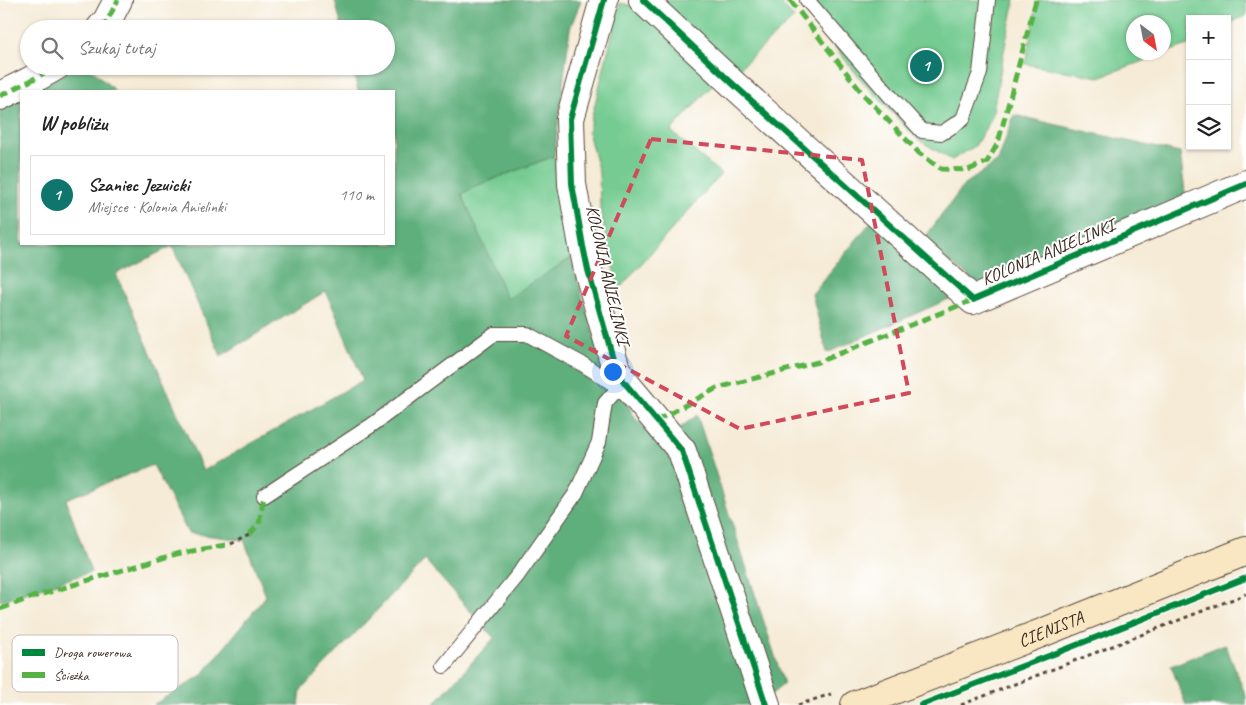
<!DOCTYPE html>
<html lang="pl">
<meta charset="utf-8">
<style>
body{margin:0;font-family:Caveat,sans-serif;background:#f6f6f6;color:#222}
.controls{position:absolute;right:15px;top:15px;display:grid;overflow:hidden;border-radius:0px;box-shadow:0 1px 4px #0004}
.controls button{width:45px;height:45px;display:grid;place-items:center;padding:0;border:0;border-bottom:1px solid #e0e0e0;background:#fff;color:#222;font:25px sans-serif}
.compass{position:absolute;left:1126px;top:15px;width:45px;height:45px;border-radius:50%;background:#fff;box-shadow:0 1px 4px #0004;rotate:148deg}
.you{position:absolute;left:612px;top:371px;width:18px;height:18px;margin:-12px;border:4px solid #fff;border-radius:50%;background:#1a73e8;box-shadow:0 0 0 8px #1a73e833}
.badge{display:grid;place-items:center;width:32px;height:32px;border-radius:50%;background:#0f766e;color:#fff;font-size:16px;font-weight:700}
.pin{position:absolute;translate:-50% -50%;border:2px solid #fff;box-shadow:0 1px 5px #0006}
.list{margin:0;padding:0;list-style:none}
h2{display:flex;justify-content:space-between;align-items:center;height:65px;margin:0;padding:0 20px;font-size:21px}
h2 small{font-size:16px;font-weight:400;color:#767676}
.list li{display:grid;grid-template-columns:32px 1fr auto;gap:15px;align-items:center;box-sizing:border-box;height:80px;margin:0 10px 10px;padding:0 10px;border:1px solid #e0e0e0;border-radius:0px}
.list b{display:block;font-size:19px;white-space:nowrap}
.list p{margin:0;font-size:16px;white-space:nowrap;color:#767676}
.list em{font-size:16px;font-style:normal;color:#767676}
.icon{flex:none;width:28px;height:28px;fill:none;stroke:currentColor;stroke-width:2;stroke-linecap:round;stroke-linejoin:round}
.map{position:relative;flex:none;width:1246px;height:705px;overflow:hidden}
.search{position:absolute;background:#fff;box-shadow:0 1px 4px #0004;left:20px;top:20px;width:375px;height:55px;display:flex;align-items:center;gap:12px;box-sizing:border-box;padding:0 18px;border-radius:28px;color:#767676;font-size:19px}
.panel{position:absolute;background:#fff;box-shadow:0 1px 4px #0004;left:20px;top:90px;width:375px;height:155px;border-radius:0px}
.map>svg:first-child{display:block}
.green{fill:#74cb91;stroke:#587a58;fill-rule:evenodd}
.forest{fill:#5faf7b;stroke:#4d6c4c;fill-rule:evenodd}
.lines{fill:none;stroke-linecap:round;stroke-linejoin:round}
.lane-casing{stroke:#57473a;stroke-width:16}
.street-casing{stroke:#57473a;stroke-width:30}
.secondary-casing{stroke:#57473a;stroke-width:30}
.path{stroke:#57473a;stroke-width:3;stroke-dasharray:4 4;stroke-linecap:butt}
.lane{stroke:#fff;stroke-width:14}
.street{stroke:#fff;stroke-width:28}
.secondary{stroke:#f9e7c3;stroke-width:28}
.quiet{stroke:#57b245;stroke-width:5;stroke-dasharray:10 5;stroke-linecap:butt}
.cycleway-casing{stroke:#fff;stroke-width:9}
.cycleway{stroke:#00873e;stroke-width:6}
.marked{fill:none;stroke:#d1495b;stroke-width:4;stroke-dasharray:10 6;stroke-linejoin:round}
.labels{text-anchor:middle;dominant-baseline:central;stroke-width:4;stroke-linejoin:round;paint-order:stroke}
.street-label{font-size:18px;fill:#3b2a1e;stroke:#fff}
.key{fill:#fff;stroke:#c4bfbc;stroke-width:1}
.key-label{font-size:14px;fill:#3b2a1e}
</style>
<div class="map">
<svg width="1246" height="705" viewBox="0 0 1246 705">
<rect width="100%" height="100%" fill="#fff"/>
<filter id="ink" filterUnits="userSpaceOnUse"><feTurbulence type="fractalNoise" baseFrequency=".02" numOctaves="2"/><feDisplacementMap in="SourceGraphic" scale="10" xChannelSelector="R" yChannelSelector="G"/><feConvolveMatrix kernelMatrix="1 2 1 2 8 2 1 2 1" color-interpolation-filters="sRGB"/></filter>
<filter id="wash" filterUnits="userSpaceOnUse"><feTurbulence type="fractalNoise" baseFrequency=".0096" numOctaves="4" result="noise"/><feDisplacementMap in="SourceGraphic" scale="20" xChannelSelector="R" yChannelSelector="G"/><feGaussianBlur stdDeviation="1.12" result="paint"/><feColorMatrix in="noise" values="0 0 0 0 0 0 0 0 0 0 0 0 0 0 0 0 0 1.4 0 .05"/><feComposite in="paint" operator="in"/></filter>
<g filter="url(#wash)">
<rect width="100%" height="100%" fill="#f5ebd6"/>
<g class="green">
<polygon points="655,0 778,0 794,18 733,74"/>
<polygon points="797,0 1015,0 1004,51 992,117 975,146 952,160 917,139 863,82"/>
<path d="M1038,0H1246V15L1227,25V19H1190V44L1099,77L1025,64ZM1134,22H1164V52H1134Z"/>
<polygon points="620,3 637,7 718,79 671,131 721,174 618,290 600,209 599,173 588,132"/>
<polygon points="554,156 571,258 507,300 462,194 476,186"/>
</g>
<g class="forest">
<path d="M335,0H581L570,29L554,156L476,186L462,194L507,299L571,258L600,356L635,418L660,443L697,415L784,684L758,705H433L494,638L425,560L301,690L299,705H153L202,675L266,596L244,540L188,533L153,465L66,499L91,572L0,601V109L21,97V244H394V91H358L352,66H386V29H342ZM172,246L221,356L326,291L363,380L203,471L116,274Z"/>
<polygon points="76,66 88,66 115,91 31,91"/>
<polygon points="1014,115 1180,153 1186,200 980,287 923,240 964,185 998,161"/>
<polygon points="874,218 951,298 827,353 812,294"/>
<polygon points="1225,644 1246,696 1246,705 1186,705 1171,666"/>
</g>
</g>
<g filter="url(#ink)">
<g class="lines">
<defs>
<g id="lane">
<polyline points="807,0 890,96 922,131 942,133 963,119 980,73 988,0"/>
<polyline points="264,496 372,425 494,334 527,334 584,365 619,387"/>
<polyline points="444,666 518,575 576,493 599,442 605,403 619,387 624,382"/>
</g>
<g id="street">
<polyline points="604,0 570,119 572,184 583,246 588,270 616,369 624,382 682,451 766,705"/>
<polyline points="643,0 733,84 973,300 1246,184"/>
<polyline points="100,29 107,21 118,0"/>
<polyline points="0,96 30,81 56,66"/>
</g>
<g id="secondary">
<path id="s1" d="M855,705L1044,632L1246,551"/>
</g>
</defs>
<use href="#lane" class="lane-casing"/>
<use href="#street" class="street-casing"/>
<use href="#secondary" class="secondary-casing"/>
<g class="path">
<polyline points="231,544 249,535"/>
<polyline points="798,705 831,694"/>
<polyline points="961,705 1246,594"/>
</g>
<use href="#lane" class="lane"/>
<use href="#street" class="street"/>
<use href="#secondary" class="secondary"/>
<g class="quiet">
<polyline points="790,0 863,94 919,153 941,169 968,170 987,162 998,143 1036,0"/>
<polyline points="100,29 107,21 118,0"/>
<polyline points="0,96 30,81 56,66"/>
<polyline points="656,421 717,388 818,362 973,300 970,298"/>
<polyline points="249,535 259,524 264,496"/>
<polyline points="0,609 33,597 176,554 231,544"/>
</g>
<defs>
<g id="cycleway">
<polyline points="604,0 570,119 572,184 583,246 588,270 616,369 624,382 682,451 766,705"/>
<polyline points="643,0 733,84 973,300 1246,184"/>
<polyline points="921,705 1059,652 1246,578"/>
</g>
</defs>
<use href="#cycleway" class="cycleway-casing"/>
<use href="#cycleway" class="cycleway"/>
</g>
</g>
<path class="marked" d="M651,139L862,160L909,393L740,429L566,336Z"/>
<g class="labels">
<g class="street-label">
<text transform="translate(1048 252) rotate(-23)">KOLONIA ANIELINKI</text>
<text transform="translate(608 275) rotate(77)">KOLONIA ANIELINKI</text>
<text stroke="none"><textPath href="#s1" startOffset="210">CIENISTA</textPath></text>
</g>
</g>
<rect x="12" y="635" width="166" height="57" rx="8" class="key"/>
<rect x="22" y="649" width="23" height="7" fill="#00873e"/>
<rect x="22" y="672" width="23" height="6" fill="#57b245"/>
<g class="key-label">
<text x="54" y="657">Droga rowerowa</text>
<text x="54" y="680">Ścieżka</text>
</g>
</svg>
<div class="controls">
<button>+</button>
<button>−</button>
<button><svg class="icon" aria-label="layers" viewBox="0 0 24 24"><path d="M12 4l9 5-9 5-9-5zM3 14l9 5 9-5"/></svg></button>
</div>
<svg class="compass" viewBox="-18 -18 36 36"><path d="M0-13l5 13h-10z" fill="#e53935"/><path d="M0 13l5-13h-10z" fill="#767676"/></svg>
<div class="you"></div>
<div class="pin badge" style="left:926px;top:66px">1</div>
<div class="search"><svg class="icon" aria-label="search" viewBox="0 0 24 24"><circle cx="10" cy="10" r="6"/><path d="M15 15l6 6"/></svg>Szukaj tutaj</div>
<section class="panel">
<h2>W pobliżu<small></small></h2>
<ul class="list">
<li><span class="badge">1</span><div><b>Szaniec Jezuicki</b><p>Miejsce · Kolonia Anielinki</p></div><em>110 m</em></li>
</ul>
</section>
</div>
